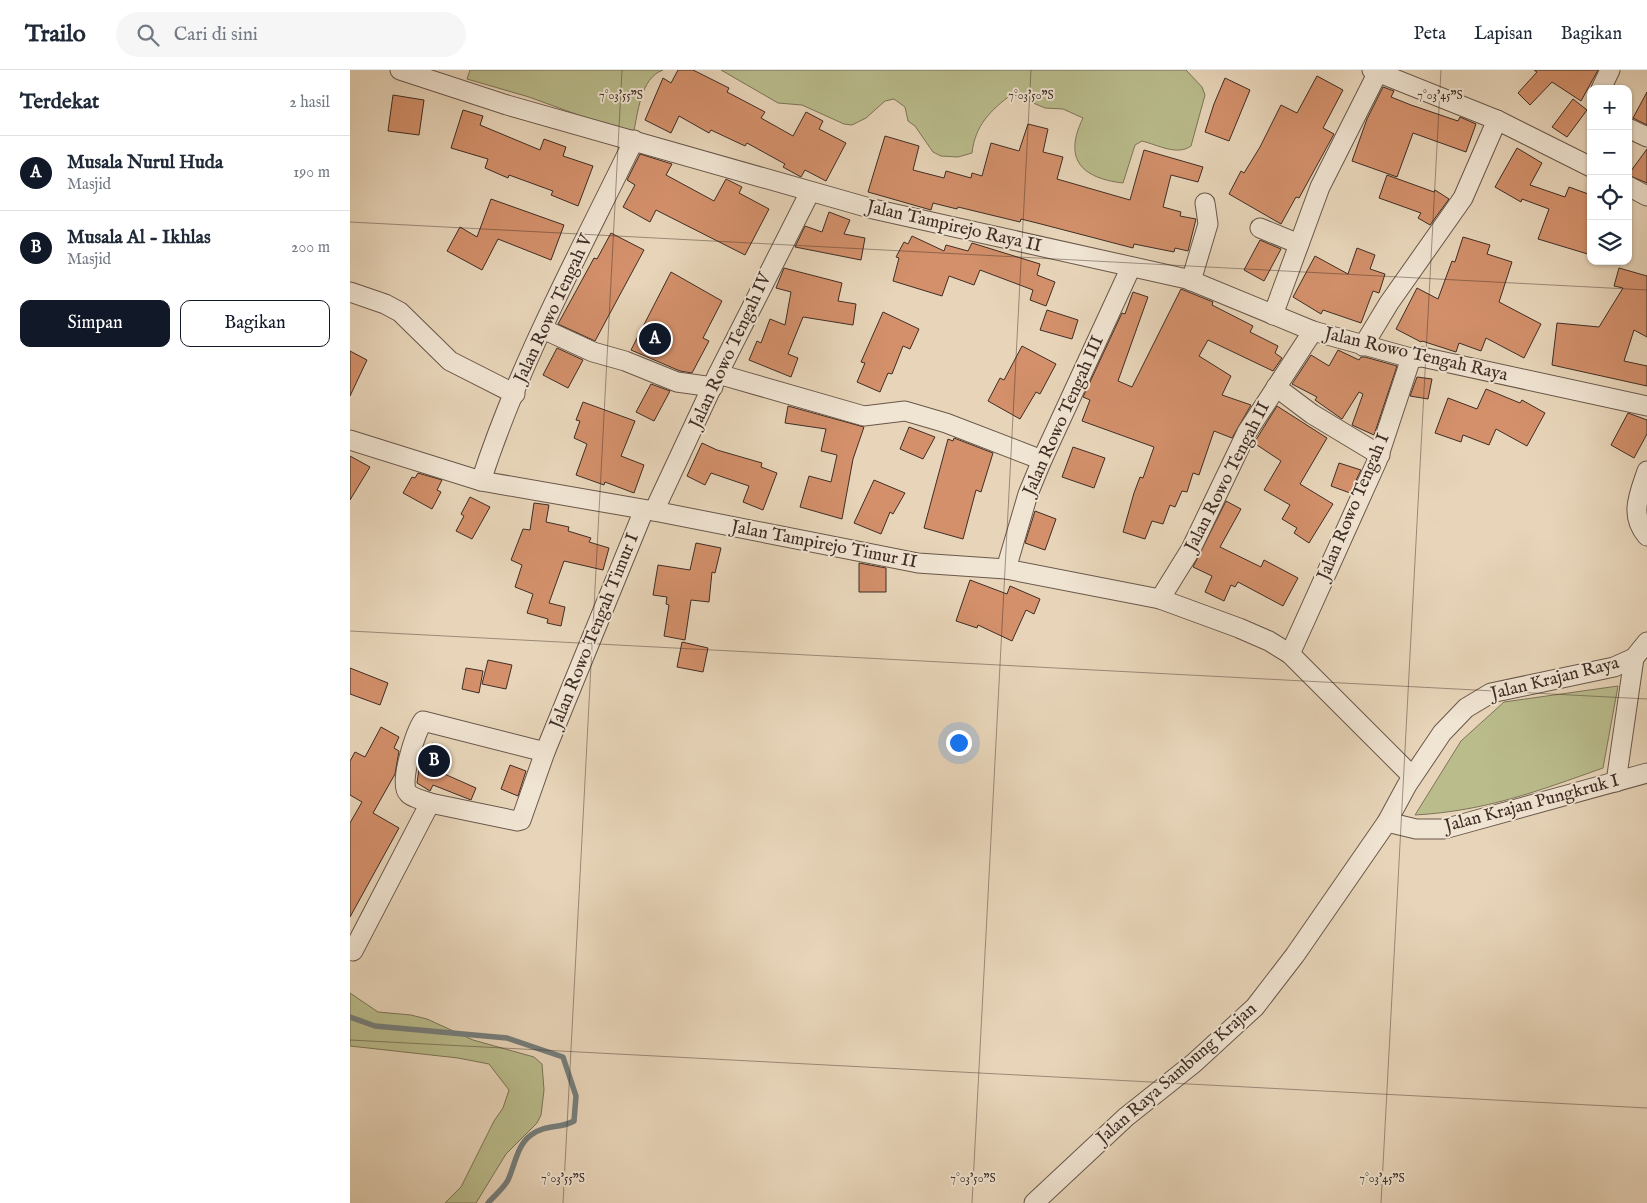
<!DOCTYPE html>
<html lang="id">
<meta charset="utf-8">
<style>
body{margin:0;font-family:"IM FELL English",serif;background:#f6f6f7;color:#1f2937}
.controls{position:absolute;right:15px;top:15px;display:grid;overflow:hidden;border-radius:10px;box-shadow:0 1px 4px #0004}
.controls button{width:45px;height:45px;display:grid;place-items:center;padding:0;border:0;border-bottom:1px solid #e0e1e3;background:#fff;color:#1f2937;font:25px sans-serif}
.you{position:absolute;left:608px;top:672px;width:18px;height:18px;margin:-12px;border:4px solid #fff;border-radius:50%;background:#1a73e8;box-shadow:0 0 0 8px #1a73e833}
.badge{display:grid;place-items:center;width:32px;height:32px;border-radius:50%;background:#111827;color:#fff;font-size:16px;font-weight:700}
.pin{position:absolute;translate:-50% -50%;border:2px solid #fff;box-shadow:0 1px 5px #0006}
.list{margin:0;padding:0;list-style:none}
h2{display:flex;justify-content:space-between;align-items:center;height:65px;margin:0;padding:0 20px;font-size:21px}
h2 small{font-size:16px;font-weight:400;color:#747a83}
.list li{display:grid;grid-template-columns:32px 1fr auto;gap:15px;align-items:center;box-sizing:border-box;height:75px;padding:0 20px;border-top:1px solid #e0e1e3}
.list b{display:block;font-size:19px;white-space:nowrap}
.list p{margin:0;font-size:16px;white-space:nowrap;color:#747a83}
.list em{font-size:16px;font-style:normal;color:#747a83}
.actions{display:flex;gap:10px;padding:15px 20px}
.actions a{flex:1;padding:11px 0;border:1px solid #111827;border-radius:10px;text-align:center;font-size:18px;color:#111827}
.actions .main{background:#111827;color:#fff}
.icon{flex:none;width:28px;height:28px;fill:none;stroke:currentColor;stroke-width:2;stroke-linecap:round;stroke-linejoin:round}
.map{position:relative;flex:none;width:1297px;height:1133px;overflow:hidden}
header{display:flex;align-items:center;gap:30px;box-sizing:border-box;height:70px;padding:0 25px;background:#fff;border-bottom:1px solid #e0e1e3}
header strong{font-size:24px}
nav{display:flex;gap:28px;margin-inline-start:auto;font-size:18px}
.search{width:350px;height:45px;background:#f6f6f7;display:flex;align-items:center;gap:12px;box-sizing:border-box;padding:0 18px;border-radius:28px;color:#747a83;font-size:19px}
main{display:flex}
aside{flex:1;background:#fff}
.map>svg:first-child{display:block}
.green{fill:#babc8c;stroke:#7c7458}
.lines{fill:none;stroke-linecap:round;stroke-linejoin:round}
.stream{stroke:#767f7d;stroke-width:5.5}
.building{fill:#d3906b;stroke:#3f2d25}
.street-casing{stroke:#69574a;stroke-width:21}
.street{stroke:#f0e4d2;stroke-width:19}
.ticks{fill:none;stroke:#3f2d25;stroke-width:1;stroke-opacity:0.45}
.labels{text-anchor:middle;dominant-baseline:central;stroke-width:4;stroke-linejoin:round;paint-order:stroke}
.street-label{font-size:18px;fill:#3f2d25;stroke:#f0e4d2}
.ticks-label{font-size:12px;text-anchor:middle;fill:#3f2d25;stroke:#f0e4d2;stroke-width:4;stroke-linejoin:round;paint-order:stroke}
</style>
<header>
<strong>Trailo</strong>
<div class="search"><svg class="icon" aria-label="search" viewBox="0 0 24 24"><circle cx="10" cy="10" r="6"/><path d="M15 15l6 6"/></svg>Cari di sini</div>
<nav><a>Peta</a><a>Lapisan</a><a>Bagikan</a></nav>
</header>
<main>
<aside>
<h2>Terdekat<small>2 hasil</small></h2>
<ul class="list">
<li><span class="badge">A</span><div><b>Musala Nurul Huda</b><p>Masjid</p></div><em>190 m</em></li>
<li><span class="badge">B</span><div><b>Musala Al - Ikhlas</b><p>Masjid</p></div><em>200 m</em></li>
</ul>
<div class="actions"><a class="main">Simpan</a><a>Bagikan</a></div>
</aside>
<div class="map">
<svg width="1297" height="1133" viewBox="0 0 1297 1133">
<rect width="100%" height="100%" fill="#e8d5b9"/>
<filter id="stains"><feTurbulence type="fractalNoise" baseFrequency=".004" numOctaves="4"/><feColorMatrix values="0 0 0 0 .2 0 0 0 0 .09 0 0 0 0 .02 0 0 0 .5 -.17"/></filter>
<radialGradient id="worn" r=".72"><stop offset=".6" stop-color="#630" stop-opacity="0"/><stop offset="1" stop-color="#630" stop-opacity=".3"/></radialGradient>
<g class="green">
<path d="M120,0H313C290,8 288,44 283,65L179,27L117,9Z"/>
<path d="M371,0H836L852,17L855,25L841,76C827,86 808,75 792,71L785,75L773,113C731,108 713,89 733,48L713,39L695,38L662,24C641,40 625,55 622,83L608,87L591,86L583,82L565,56L558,51L555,37L544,29L535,31L516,48L502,55L494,54L452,35L428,33Z"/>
<path d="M1268,616L1253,698C1188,721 1136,741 1065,745L1111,671L1154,632Z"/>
<polygon points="0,923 28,942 61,945 77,949 123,970 184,987 192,994 194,1020 191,1045 187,1053 156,1084 126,1133 95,1133 111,1117 144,1051 153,1038 159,1020 139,994 108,988 0,976"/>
</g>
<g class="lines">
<path class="stream" d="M0,947L25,956L157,968L213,987L226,1026L224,1051C210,1059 196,1054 181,1065C167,1075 165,1095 158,1110C154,1118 144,1126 138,1133"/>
</g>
<g class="building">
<polygon points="328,0 343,0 379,18 377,22 415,42 411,48 443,66 456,42 473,51 469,59 496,73 476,111 455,100 451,107 433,97 435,94 397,73 395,76 361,60 359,63 329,46 321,63 295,50 313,8 321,13"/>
<polygon points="1184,0 1248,0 1231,31 1202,12 1180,35 1168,23 1187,2"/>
<polygon points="967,6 993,20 973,58 984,64 949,128 946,127 931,154 879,124 891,101 894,103 910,77 931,35 947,43"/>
<polygon points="875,8 900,20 879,71 855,62 864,34"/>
<polygon points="1033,17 1044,21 1041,27 1061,35 1108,51 1110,47 1126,54 1116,82 1063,63 1047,107 1002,91 1017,49"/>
<polygon points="1297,22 1297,55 1283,48"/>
<polygon points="43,25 74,30 69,65 38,61"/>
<polygon points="1223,29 1237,40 1217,67 1202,57"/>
<polygon points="113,40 133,46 130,55 190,80 194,69 216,77 213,86 243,96 228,136 201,125 203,121 159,105 158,108 135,98 138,89 101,78"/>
<polygon points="678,54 698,59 693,82 713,87 707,109 780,130 794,80 853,97 848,112 821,105 813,137 831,142 830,146 846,149 838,181 825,178 824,182 784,174 783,178 691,154 671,149 670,152 608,137 607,139 583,133 581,140 518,122 535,66 569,76 563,100 594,108 596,101 621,108 622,103 632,106 641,73 669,81"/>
<polygon points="1167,78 1192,93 1180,115 1215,127 1219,117 1241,125 1241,185 1188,169 1199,139 1172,129 1171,132 1145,117"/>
<polygon points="1297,79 1297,113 1278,105"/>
<polygon points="290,84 322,94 316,105 364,131 376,109 392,117 389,123 419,139 395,185 306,140 300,152 273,137 285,115 277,110"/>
<polygon points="1037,105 1084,122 1085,120 1099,129 1080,155 1068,148 1071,143 1029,128"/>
<polygon points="141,129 214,155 201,190 148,169 132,200 97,181 110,157 127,167"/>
<polygon points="479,142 500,150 494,164 515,168 511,190 445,177 455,156 472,162"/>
<polygon points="261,163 294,180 245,271 208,254 244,188 247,189"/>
<polygon points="562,166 594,181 596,175 618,181 622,173 690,194 687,205 705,212 696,236 680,230 683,220 630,200 624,215 599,206 592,226 543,211 549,188 546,187 554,172 558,174"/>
<polygon points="1113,167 1140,175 1137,184 1162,192 1149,232 1191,254 1174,288 1136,268 1131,281 1109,273 1106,282 1072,271 1071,272 1046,259 1067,218 1088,229 1102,191 1105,192"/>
<polygon points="910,170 931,179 914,211 894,200"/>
<polygon points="1007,178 1025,185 1020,199 1035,204 1029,223 1023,221 1011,253 973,240 971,244 943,227 965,186 998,204"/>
<polygon points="434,198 492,213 488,231 506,234 503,255 453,247 438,284 448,288 441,307 399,290 407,271 411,273 420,249 435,255 441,222 426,218"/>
<polygon points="1269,198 1297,206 1297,267 1284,260 1274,291 1297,296 1297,316 1202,295 1207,253 1249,257 1273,218 1264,216"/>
<polygon points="321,202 372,231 353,268 359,271 342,303 330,301 281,280"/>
<polygon points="831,219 863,232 862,235 903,256 900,262 928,276 925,283 932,288 923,301 858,270 849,286 881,306 872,325 901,335 882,368 864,361 849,405 843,403 837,422 832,421 825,437 820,435 813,454 802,451 795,469 773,462 784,423 790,407 793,408 804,377 732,351 740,330 733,327 772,243 775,244 783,222 798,227 768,311 782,317"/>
<polygon points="697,240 728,250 722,269 690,260"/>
<polygon points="533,242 569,259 560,279 553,276 542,304 538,303 530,322 507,312 515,293 511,292"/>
<polygon points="672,276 706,294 690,324 686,322 670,349 638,331 650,308 654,310"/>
<polygon points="207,278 233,290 218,318 193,305"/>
<polygon points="988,280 1009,290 1011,287 1015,287 1047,296 1024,365 1002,355 1013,324 1009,322 992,349 965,330 967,327 942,314 961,285 979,296"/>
<polygon points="0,281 17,290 0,326"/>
<polygon points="1067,307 1082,309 1078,329 1060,326"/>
<polygon points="301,314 320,321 304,351 286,342"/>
<polygon points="1136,319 1170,333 1172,330 1195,343 1177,376 1146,359 1139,375 1113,365 1111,372 1085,363 1098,328 1127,339"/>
<polygon points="233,332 285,351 271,386 294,395 284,423 255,412 254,415 226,405 237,374 224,368 230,351 226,350"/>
<polygon points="438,336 514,357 503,389 492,449 450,437 459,406 481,412 487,385 471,381 476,359 435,353"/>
<polygon points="927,336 977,368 950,414 983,434 959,473 944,463 947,458 932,449 940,435 914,420 931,391 904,373"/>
<polygon points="1278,343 1297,350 1297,364 1284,388 1261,375"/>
<polygon points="559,357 585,367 573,389 550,379"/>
<polygon points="604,368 643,383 631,422 626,420 613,469 574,458 598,369 603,371"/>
<polygon points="352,373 367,380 412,393 411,397 427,403 413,440 393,432 399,416 361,403 355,415 337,406"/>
<polygon points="723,377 755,388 744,418 712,407"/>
<polygon points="0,386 20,397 0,430"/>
<polygon points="989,393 1011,400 1000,423 981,416"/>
<polygon points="68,403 92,410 87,420 91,422 82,439 53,423 62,407 65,408"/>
<polygon points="524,410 555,423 543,444 540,442 531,464 504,453"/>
<polygon points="120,427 140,437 122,469 106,461 114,446 111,444"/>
<polygon points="876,431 891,439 870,477 911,497 914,490 948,508 933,536 888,512 885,517 881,515 874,531 855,522 862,506 843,497"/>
<polygon points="184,433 199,435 196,452 219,457 218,461 241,468 239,472 259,478 253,500 214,491 199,533 215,537 211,556 197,553 198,549 177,543 183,524 165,517 172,495 161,490 173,459 180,460"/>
<polygon points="685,441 706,449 695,480 675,473"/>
<polygon points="346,473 371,478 365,503 362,502 359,532 341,530 335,570 314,566 319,535 316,534 317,527 303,525 308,495 340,500"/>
<polygon points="509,493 536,498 536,522 509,522"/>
<polygon points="620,510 657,524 660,516 690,529 684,544 676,540 662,571 628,555 627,558 606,551"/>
<polygon points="332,572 358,578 353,602 327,597"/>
<polygon points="138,590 162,595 156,619 132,614"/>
<polygon points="0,598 38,613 30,635 0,624"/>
<polygon points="116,598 133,601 129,623 112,619"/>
<polygon points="31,657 49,667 44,678 49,681 45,704 23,743 49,758 0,847 0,753 12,732 0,725 0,691 5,682 15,687"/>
<polygon points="82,673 100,684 90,702 126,718 121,730 83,715 80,721 67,713 70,692"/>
<polygon points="160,695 176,701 168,726 151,719"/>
</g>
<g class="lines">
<defs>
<g id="street">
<polyline points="50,0 157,35 523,139 837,209 963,261 1061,288 1072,287 1297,336"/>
<polyline points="1022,0 1147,50 1241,97"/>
<polyline points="1251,19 1260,0"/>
<polyline points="1278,58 1297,67"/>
<polyline points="1278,116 1297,126"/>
<polyline points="910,158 949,174"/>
<polyline points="841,211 858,154 855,133"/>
<polyline points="0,222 35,234 50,242 100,291 165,324"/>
<polyline points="923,245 970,117 1029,0"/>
<polyline points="193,259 243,282 275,291 327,312 363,317"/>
<polyline points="1013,276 1039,233 1113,128 1147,50"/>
<polyline points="368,304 514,346 555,341 596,353 692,390"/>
<polyline points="926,317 962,344 1030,385"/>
<polyline points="0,370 131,411 304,441 568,493 656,499 810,529 889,558 919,571 940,584 1062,706"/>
<path d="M1297,401C1289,425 1279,445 1297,466"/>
<path d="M131,411C169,293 230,182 284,70"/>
<polyline points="304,441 368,304 460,122"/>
<polyline points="656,499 678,424 692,390 781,197"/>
<polyline points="810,529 841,479 897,362 963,261"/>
<polyline points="940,584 1027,391 1061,288"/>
<polyline points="1266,712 1284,588"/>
<path d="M80,733C73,730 62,728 58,723C48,714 66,661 73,651L195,682"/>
<polyline points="1037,752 1066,759 1094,759 1297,703"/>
<polyline points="3,881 80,733 167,751 171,750 195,682 294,440"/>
<polyline points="684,1133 776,1047 844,993 905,937 945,885 1037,752 1057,715 1092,663 1116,638 1141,623 1264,597 1284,588 1297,572"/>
</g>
</defs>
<use href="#street" class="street-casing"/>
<use href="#street" class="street"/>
</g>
<path class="ticks" d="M0,152L1297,220M0,561L1297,629M0,970L1297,1038M213,1133L272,0M622,1133L681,0M1031,1133L1091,0"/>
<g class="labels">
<g class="street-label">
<text transform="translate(604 157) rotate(13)">Jalan Tampirejo Raya II</text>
<text transform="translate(204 239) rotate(-65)">Jalan Rowo Tengah V</text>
<text transform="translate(381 281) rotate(-65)">Jalan Rowo Tengah IV</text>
<text transform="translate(1066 285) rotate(13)">Jalan Rowo Tengah Raya</text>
<text transform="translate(714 346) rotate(-66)">Jalan Rowo Tengah III</text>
<text transform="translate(878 407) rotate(-63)">Jalan Rowo Tengah II</text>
<text transform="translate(1004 437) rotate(-67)">Jalan Rowo Tengah I</text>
<text transform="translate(474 475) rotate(11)">Jalan Tampirejo Timur II</text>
<text transform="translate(245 561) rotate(-68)">Jalan Rowo Tengah Timur I</text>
<text transform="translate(1205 609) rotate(-14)">Jalan Krajan Raya</text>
<text transform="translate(1182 734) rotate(-15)">Jalan Krajan Pungkruk I</text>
<text transform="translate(827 1004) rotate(-41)">Jalan Raya Sambung Krajan</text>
</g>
</g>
<g class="ticks-label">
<text x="271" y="29">7°03'55"S</text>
<text x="681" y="29">7°03'50"S</text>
<text x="1090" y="29">7°03'45"S</text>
<text x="213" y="1112">7°03'55"S</text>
<text x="623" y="1112">7°03'50"S</text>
<text x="1032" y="1112">7°03'45"S</text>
</g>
<rect width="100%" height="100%" filter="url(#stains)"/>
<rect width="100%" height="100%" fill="url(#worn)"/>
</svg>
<div class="controls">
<button>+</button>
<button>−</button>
<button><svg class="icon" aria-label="locate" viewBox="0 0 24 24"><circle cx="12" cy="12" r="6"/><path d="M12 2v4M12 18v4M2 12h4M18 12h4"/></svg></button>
<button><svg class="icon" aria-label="layers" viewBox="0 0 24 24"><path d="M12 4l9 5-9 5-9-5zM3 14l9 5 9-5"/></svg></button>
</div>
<div class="you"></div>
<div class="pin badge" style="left:305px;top:269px">A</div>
<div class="pin badge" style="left:84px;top:691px">B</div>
</div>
</main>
